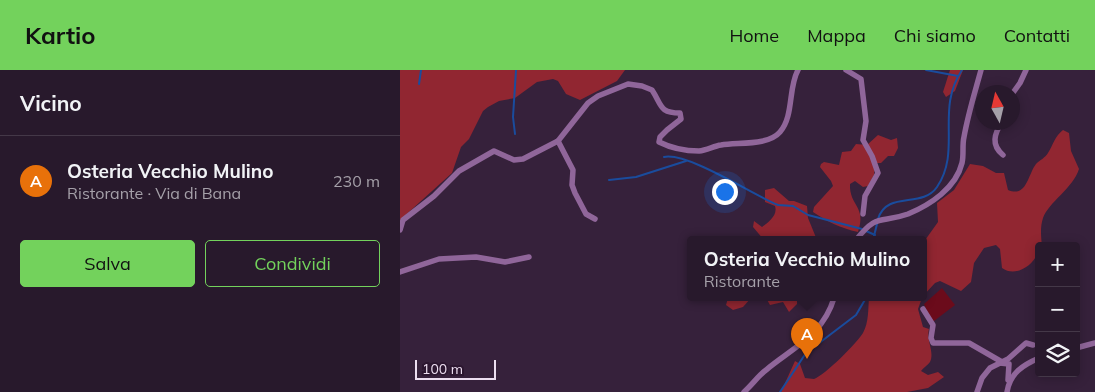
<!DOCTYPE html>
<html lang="it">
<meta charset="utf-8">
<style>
body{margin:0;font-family:Mulish,sans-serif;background:#302234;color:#f1f3f6}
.controls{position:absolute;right:15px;bottom:15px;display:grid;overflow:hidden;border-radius:5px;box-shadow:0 2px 12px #0003}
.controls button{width:45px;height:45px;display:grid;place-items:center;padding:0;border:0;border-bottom:1px solid #443848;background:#28192c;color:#f1f3f6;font:25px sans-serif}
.compass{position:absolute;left:575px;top:15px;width:45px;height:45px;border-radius:50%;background:#28192c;box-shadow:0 2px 12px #0003;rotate:352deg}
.scale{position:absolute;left:15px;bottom:12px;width:81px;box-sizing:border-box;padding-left:5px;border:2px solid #ecdef0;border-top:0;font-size:14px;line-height:18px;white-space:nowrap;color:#ecdef0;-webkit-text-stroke:4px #2c1730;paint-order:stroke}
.you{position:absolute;left:324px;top:121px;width:18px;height:18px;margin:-12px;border:4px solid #fff;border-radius:50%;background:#1a73e8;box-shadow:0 0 0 8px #1a73e833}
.badge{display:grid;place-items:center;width:32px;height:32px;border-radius:50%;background:#73d25c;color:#fff;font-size:16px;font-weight:700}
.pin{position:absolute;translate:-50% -41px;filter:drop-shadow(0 1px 2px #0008)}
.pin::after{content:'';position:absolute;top:26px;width:18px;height:15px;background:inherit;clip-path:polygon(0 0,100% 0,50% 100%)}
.popup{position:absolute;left:287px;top:166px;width:240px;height:65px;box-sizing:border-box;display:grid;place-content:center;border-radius:5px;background:#28192c;filter:drop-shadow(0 1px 4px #0005);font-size:16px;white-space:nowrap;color:#a5a0a9}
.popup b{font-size:19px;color:#f1f3f6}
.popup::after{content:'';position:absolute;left:50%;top:100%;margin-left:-10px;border:10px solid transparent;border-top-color:#28192c}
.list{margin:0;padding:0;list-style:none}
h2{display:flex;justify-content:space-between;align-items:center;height:65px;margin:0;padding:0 20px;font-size:21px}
h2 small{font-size:16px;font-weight:400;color:#a5a0a9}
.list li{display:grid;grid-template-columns:32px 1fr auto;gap:15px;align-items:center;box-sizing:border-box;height:90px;padding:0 20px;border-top:1px solid #443848}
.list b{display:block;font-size:19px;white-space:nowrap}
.list p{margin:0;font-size:16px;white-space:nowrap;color:#a5a0a9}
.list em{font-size:16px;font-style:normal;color:#a5a0a9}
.actions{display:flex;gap:10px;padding:15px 20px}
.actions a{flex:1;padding:11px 0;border:1px solid #73d25c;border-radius:5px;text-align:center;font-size:18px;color:#73d25c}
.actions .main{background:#73d25c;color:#111}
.icon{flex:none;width:28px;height:28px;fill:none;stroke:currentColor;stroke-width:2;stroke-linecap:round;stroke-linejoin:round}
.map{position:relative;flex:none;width:695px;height:322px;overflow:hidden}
header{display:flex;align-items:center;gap:30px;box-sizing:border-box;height:70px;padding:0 25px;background:#73d25c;color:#111}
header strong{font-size:24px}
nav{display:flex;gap:28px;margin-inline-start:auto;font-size:18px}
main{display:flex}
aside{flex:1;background:#28192c}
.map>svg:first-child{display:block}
.green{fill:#6b0b1b}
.forest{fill:#912631}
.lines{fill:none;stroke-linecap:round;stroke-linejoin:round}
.stream{stroke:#1a4c9d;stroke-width:2}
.street{stroke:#90669a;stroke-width:5.5}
</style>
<header>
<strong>Kartio</strong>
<nav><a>Home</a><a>Mappa</a><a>Chi siamo</a><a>Contatti</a></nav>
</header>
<main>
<aside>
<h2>Vicino<small></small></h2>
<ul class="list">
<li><span class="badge" style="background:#e8710a">A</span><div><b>Osteria Vecchio Mulino</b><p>Ristorante · Via di Bana</p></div><em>230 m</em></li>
</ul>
<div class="actions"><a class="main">Salva</a><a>Condividi</a></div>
</aside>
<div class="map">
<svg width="695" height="322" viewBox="0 0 695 322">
<rect width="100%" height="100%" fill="#36213b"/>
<polygon class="green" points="542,218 555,235 534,251 531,251 524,234"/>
<g class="forest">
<polygon points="0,0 225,0 217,11 180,30 166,24 158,11 153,9 137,12 115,28 99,31 88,37 83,41 69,69 61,77 52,103 0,150"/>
<polygon points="550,0 563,0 555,21 546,27 543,22"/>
<path d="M663,60L669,63L671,81L679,99C673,118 649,132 643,148C640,157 641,166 642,176H639C639,192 617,209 602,198L600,179L596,175L584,178L574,193L571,212L561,221L540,211L535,213L523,226V173L538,152L537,133L554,120L570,94L583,96L596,103H604L608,120C627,128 628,104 636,94C640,90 645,88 648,83C653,75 655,66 663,60Z"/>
<path d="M478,65L491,70L497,68L498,78L494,86H488L481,93H475L474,105L468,116L463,117L455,111L450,114C449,136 467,136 458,162C440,158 428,152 413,142L414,137L433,116L431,111L420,97L421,94L424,92L439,95L442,82L451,81L456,74L467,75Z"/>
<path d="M374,118L389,131H394L407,136L408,148L417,170H364L353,157L354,151L362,157C369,152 378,145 375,136L365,132V120Z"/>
<polygon points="328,228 351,228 343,237 333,240 326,235"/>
<polygon points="366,228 397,228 397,234 389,242 383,232 370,235"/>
<path d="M469,228H522L518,239L523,257L529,259C526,270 535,283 530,292C528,295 523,298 521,301L528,305L538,302L544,307L528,318L507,322H381L395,291L400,294L405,308L414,309C425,305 456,274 463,263C469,252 468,239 469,228Z"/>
</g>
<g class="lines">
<g class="stream">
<polyline points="526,0 558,6"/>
<polyline points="19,14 21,0"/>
<polyline points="115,64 113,47 116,0"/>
<path d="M264,87C288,82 353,125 378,135L393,136L408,145L462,159"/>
<polyline points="209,110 236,107 286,91"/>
<path d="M478,149C487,120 522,139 537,117C562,80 535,40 562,0"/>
<polyline points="466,161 475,165"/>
<polyline points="473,170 477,154"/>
<polyline points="380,322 406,283 456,245 466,228"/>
</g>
<g class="street">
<polyline points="446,0 461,9 466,51 463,70 472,86 478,103 465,126 463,144"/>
<polyline points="612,24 620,13 626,0"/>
<path d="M602,52C594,64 591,75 603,85"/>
<polyline points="158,71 173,100 172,115 175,123 186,144 195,149"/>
<path d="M0,160L3,150L34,126L59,101L94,81L114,90L123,89L158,71L188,33L198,26L228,14L242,16L252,20C262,35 259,43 280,43L281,49L267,60L260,67L259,72C271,78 287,81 299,81C307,80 314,76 321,75C338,72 368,76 380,62C394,46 388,18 398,0"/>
<path d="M456,170C478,142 480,154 508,144C530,135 556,118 562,93C564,85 562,75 564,67C568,44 575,22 581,0"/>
<polyline points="0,202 39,189 76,187 105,192 129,187"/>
<polyline points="523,239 533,255 531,268 533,273 569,273 602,292"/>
<polyline points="676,278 695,273"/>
<polyline points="600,293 609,294 608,310"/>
<path d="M344,322C352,315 358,306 366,300C394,277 423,265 434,228"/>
<polyline points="577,322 582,308 590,298 608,289 626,273 633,275"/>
<path d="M607,322C610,303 623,295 639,288"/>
</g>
</g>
</svg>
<div class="controls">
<button>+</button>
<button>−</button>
<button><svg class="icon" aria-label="layers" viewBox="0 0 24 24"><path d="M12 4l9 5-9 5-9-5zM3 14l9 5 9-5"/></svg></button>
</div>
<svg class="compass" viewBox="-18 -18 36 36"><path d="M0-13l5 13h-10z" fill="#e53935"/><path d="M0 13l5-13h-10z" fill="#a5a0a9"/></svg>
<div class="scale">100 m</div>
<div class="you"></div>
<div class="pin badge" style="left:407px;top:289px;background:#e8710a">A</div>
<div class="popup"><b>Osteria Vecchio Mulino</b>Ristorante</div>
</div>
</main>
